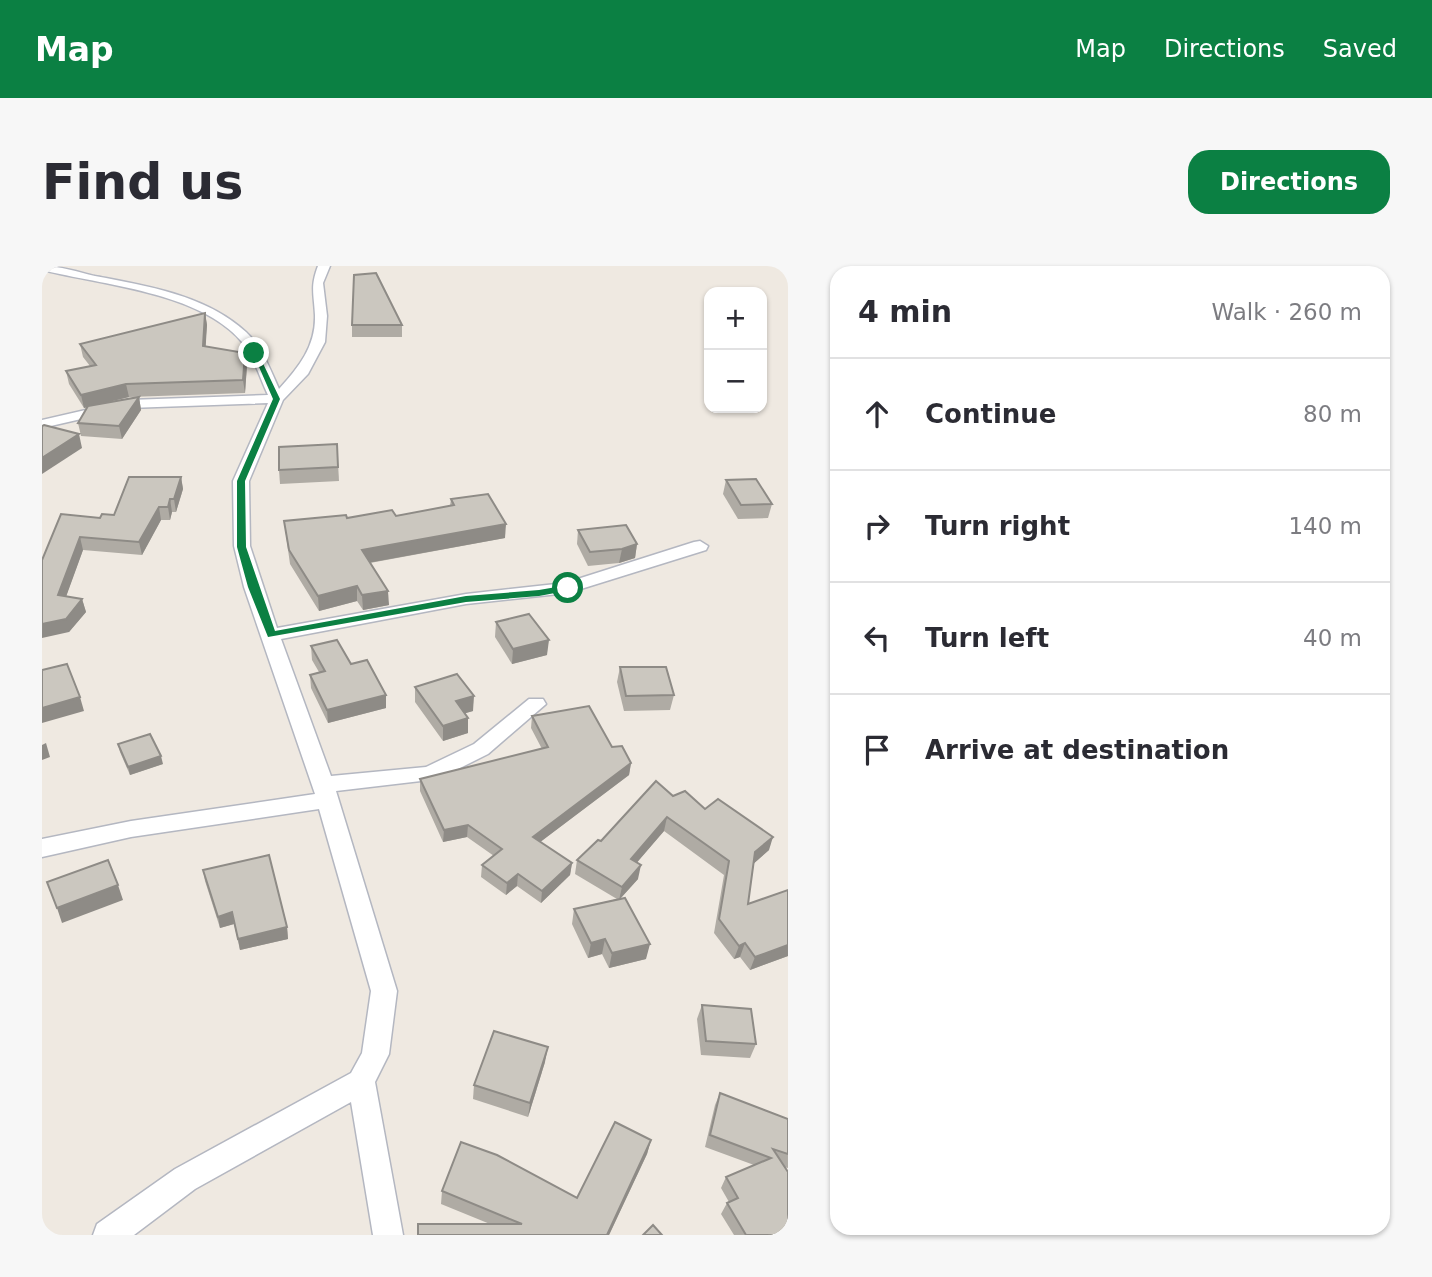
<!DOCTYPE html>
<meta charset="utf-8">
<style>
body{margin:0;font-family:"DejaVu Sans",sans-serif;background:#f7f7f7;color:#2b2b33}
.controls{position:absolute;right:21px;top:21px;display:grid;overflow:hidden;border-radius:14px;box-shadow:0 2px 5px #0004}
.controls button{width:63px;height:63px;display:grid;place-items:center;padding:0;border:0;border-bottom:2px solid #e1e1e2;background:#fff;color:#2b2b33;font:35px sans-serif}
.stop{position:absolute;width:21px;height:21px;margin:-16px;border:5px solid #0b8043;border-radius:50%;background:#fff}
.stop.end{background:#0b8043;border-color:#fff;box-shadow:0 2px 7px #0008}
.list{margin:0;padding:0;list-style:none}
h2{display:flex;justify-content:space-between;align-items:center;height:91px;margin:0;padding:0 28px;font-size:30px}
h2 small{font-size:23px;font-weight:400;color:#7c7c81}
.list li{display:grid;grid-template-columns:46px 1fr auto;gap:21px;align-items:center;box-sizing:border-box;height:112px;padding:0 28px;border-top:2px solid #e1e1e2}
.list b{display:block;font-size:26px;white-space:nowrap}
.list em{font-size:23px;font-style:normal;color:#7c7c81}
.icon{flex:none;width:38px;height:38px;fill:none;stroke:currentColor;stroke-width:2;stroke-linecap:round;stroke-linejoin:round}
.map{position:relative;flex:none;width:746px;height:969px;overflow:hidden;border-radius:21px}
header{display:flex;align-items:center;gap:42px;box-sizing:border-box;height:98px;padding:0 35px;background:#0b8043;color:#fff}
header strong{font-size:33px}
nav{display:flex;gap:38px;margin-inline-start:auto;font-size:24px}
.intro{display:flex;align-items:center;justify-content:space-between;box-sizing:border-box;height:168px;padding:0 42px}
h1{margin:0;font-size:49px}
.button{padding:18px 32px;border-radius:21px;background:#0b8043;color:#fff;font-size:24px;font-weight:700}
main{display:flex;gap:42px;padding:0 42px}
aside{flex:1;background:#fff;border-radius:21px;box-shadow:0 2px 5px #0004}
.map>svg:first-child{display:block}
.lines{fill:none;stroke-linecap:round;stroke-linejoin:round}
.street-casing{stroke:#b4b7c1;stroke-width:3}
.street{fill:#fff;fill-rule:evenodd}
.wall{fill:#afaba4}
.shaded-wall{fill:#8e8b86}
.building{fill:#cbc7bf;stroke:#8e8b86;stroke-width:2}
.route{fill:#0b8043}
</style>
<header>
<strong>Map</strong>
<nav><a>Map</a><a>Directions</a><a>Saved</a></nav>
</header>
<div class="intro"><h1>Find us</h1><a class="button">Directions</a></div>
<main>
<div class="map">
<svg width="746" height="969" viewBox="0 0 746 969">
<rect width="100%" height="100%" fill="#efe9e1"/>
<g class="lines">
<defs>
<path id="street" d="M0,0C18,0 36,6 53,10C105,20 164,29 204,66C220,81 228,103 237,123C257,101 274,80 273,49C272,28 268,21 276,0H288L281,17L285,50L283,76L266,108L241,134L207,215L208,280L235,362L424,328L523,317L652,276L658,275L666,280L664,284L526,327L424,338L239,373L289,510L384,501L432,478L487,433H501L504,438L446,488L396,513L294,525L355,725L347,788L333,816L361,969H331L309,836L153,923L92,969H51L55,958L133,903L309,807L320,787L329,725L277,543L89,571L0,591V573L89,555L273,528L202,321L192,280L191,215L226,137L87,142L0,162V154L87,134L226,129C218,112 212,91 200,76C158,26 60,19 0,4Z"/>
</defs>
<use href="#street" class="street-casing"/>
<use href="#street" class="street"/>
</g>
<g class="wall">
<polygon points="163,47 165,59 163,80 205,99 203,127 87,131 57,138 97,131 99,144 80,173 39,170 36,157 46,141 42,142 27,118 24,105 48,100 41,91 38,78"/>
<rect x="310" y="59" width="50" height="12"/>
<polygon points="295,178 297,215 238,218 237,204"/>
<polygon points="139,211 141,223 134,246 130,246 128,254 119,254 100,289 41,284 24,330 40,333 44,346 27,366 0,294 58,252 72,249"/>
<polygon points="684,214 730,238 726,252 696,253 681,228"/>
<polygon points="409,233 463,272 328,297 347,339 321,344 315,335 277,345 248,298 242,255 354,250 408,240"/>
<polygon points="536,264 595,278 593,292 577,297 546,300 535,278"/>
<polygon points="454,356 505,389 470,398 453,371"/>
<polygon points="269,380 309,398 344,429 344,442 286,457 269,422 268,409 277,406 270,394"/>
<polygon points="578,401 632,429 628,444 582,445 575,416"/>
<polygon points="373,421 431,445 423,447 426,467 401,475 373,436"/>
<polygon points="490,450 570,481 589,497 587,509 498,576 530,597 528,609 499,637 475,620 464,629 439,611 440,599 452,590 425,571 401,576 378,525 378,513 500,483 489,462"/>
<polygon points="76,478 121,498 88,509 78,486"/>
<polygon points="631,530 663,543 727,584 712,597 706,638 746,624 746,690 708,704 698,691 692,693 672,667 682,609 622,565 595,596 596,613 578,633 604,693 567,702 560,688 546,692 530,658 532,643 575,633 533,608 535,594 559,575"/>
<polygon points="161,604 245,661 246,673 198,684 192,658 178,662 163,615"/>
<polygon points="660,739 714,778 708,792 659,789 655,753"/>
<polygon points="503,796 486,851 431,833 432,819"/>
<polygon points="678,827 746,853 746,902 742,901 746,969 692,969 679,948 685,937 687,936 679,922 684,911 712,899 663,881 673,839"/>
<polygon points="609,874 605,888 567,969 448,958 399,938 400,925 535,932"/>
</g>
<g class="shaded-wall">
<polygon points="163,47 165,59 163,92 161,80"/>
<polygon points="203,87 205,99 203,127 201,114"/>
<polygon points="84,118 87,131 42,142 39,129"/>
<polygon points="97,131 99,144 80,173 77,160"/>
<polygon points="37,168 40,182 0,208 0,192"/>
<polygon points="139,211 141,223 134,246 132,233"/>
<polygon points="128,233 130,246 128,254 126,241"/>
<polygon points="117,241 119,254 100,289 97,276"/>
<polygon points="464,258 463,272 320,298 320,284"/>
<polygon points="38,271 41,284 20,342 16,329"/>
<polygon points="595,278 593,292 577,297 580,283"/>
<polygon points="315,320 315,335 277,345 276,330"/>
<polygon points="346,325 347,339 321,344 320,329"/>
<polygon points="40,333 44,346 27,366 0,372 0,358"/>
<polygon points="507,374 505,389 470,398 471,383"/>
<polygon points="344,429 344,442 286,457 285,444"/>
<polygon points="432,430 431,445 414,450 414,435"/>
<polygon points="38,431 42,445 0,457 0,442"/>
<polygon points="426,452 426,467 401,475 401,460"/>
<polygon points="4,477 8,491 0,494 0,479"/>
<polygon points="119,490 121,498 88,509 86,501"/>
<polygon points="589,497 587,509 489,583 491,571"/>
<polygon points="625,551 622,565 586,607 589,593"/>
<polygon points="426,559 425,571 401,576 402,564"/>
<polygon points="731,571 727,584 709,600 713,586"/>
<polygon points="530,597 528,609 499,637 500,625"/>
<polygon points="599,599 596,613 577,634 580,621"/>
<polygon points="476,608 475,620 464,629 465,617"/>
<polygon points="76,619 81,634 20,657 15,642"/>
<polygon points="190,646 192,658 178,662 176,651"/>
<polygon points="245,661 246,673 198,684 196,673"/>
<polygon points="563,673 560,688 546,692 549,677"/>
<polygon points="703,677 698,691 692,693 697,680"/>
<polygon points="608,678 604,693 567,702 570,687"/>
<polygon points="746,679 746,690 708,704 713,691"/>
<polygon points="506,781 503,796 486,851 488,837"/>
<polygon points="609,874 605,888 567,969 565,969"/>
</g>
<g class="building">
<polygon points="334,7 360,59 310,59 312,9"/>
<polygon points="163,47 161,80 203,87 201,114 84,118 39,129 24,105 54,99 38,78"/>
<polygon points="97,131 77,160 36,157 46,140"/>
<polygon points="2,159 37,168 0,192 0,160"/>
<polygon points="295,178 296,201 237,204 237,181"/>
<polygon points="87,211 139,211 132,233 128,233 126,241 117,241 97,276 38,271 16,329 40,333 24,353 0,358 0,294 19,248 58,252 60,248 72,249"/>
<polygon points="714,213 730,238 699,239 684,214"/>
<polygon points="446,228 464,258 320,284 346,325 320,329 315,320 276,330 247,284 242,255 304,249 305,252 350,244 354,250 412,239 409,233"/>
<polygon points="584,259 595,278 580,283 548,286 536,264"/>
<polygon points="487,348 507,374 471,383 454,356"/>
<polygon points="295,374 309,398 325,394 344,429 285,444 268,409 283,405 269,380"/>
<polygon points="25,398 38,431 0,442 0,404"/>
<polygon points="578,401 624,401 632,429 584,430"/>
<polygon points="415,408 432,430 414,435 426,452 401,460 373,421"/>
<polygon points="547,440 570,481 580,480 589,497 491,571 530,597 500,625 476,608 465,617 440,599 460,583 426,559 402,564 378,513 506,481 490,450"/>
<polygon points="108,468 119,490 86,501 76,478"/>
<polygon points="614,515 631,530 643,525 663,543 676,533 731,571 713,586 706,638 746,624 746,679 713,691 703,677 697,680 677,653 687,595 625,551 589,593 599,599 580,621 535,594 556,574 559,575"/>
<polygon points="227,589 245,661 196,673 190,646 176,651 161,604"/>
<polygon points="66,594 76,619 15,642 5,616"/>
<polygon points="583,632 608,678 570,687 563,673 549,677 532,643"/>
<polygon points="660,739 709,743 714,778 664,775"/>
<polygon points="452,765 506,781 488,837 432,819"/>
<polygon points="678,827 746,853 746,888 731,883 746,906 746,969 704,969 685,937 696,932 684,911 729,892 668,869"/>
<polygon points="573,856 609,874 565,969 376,969 376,958 480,958 400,925 419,876 455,889 535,932"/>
<polygon points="611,959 620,969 601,969"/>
</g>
<polygon class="route" points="210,85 216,87 238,133 203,215 204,281 233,365 424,330 497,324 526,319 529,320 529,324 497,330 424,336 226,371 206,321 195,281 195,215 231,133"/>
</svg>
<div class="controls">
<button>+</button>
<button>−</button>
</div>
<div class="stop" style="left:526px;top:322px"></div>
<div class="stop end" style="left:212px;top:87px"></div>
</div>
<aside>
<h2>4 min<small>Walk · 260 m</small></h2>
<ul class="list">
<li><svg class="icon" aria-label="ahead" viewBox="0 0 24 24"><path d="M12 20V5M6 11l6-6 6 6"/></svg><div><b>Continue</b></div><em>80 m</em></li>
<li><svg class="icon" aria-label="right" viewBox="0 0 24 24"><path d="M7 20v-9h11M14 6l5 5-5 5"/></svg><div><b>Turn right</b></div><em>140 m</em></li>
<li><svg class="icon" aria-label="left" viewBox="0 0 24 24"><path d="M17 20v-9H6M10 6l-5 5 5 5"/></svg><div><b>Turn left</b></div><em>40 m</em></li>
<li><svg class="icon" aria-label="arrive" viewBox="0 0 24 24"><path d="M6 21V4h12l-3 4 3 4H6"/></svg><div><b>Arrive at destination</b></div></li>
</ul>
</aside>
</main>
